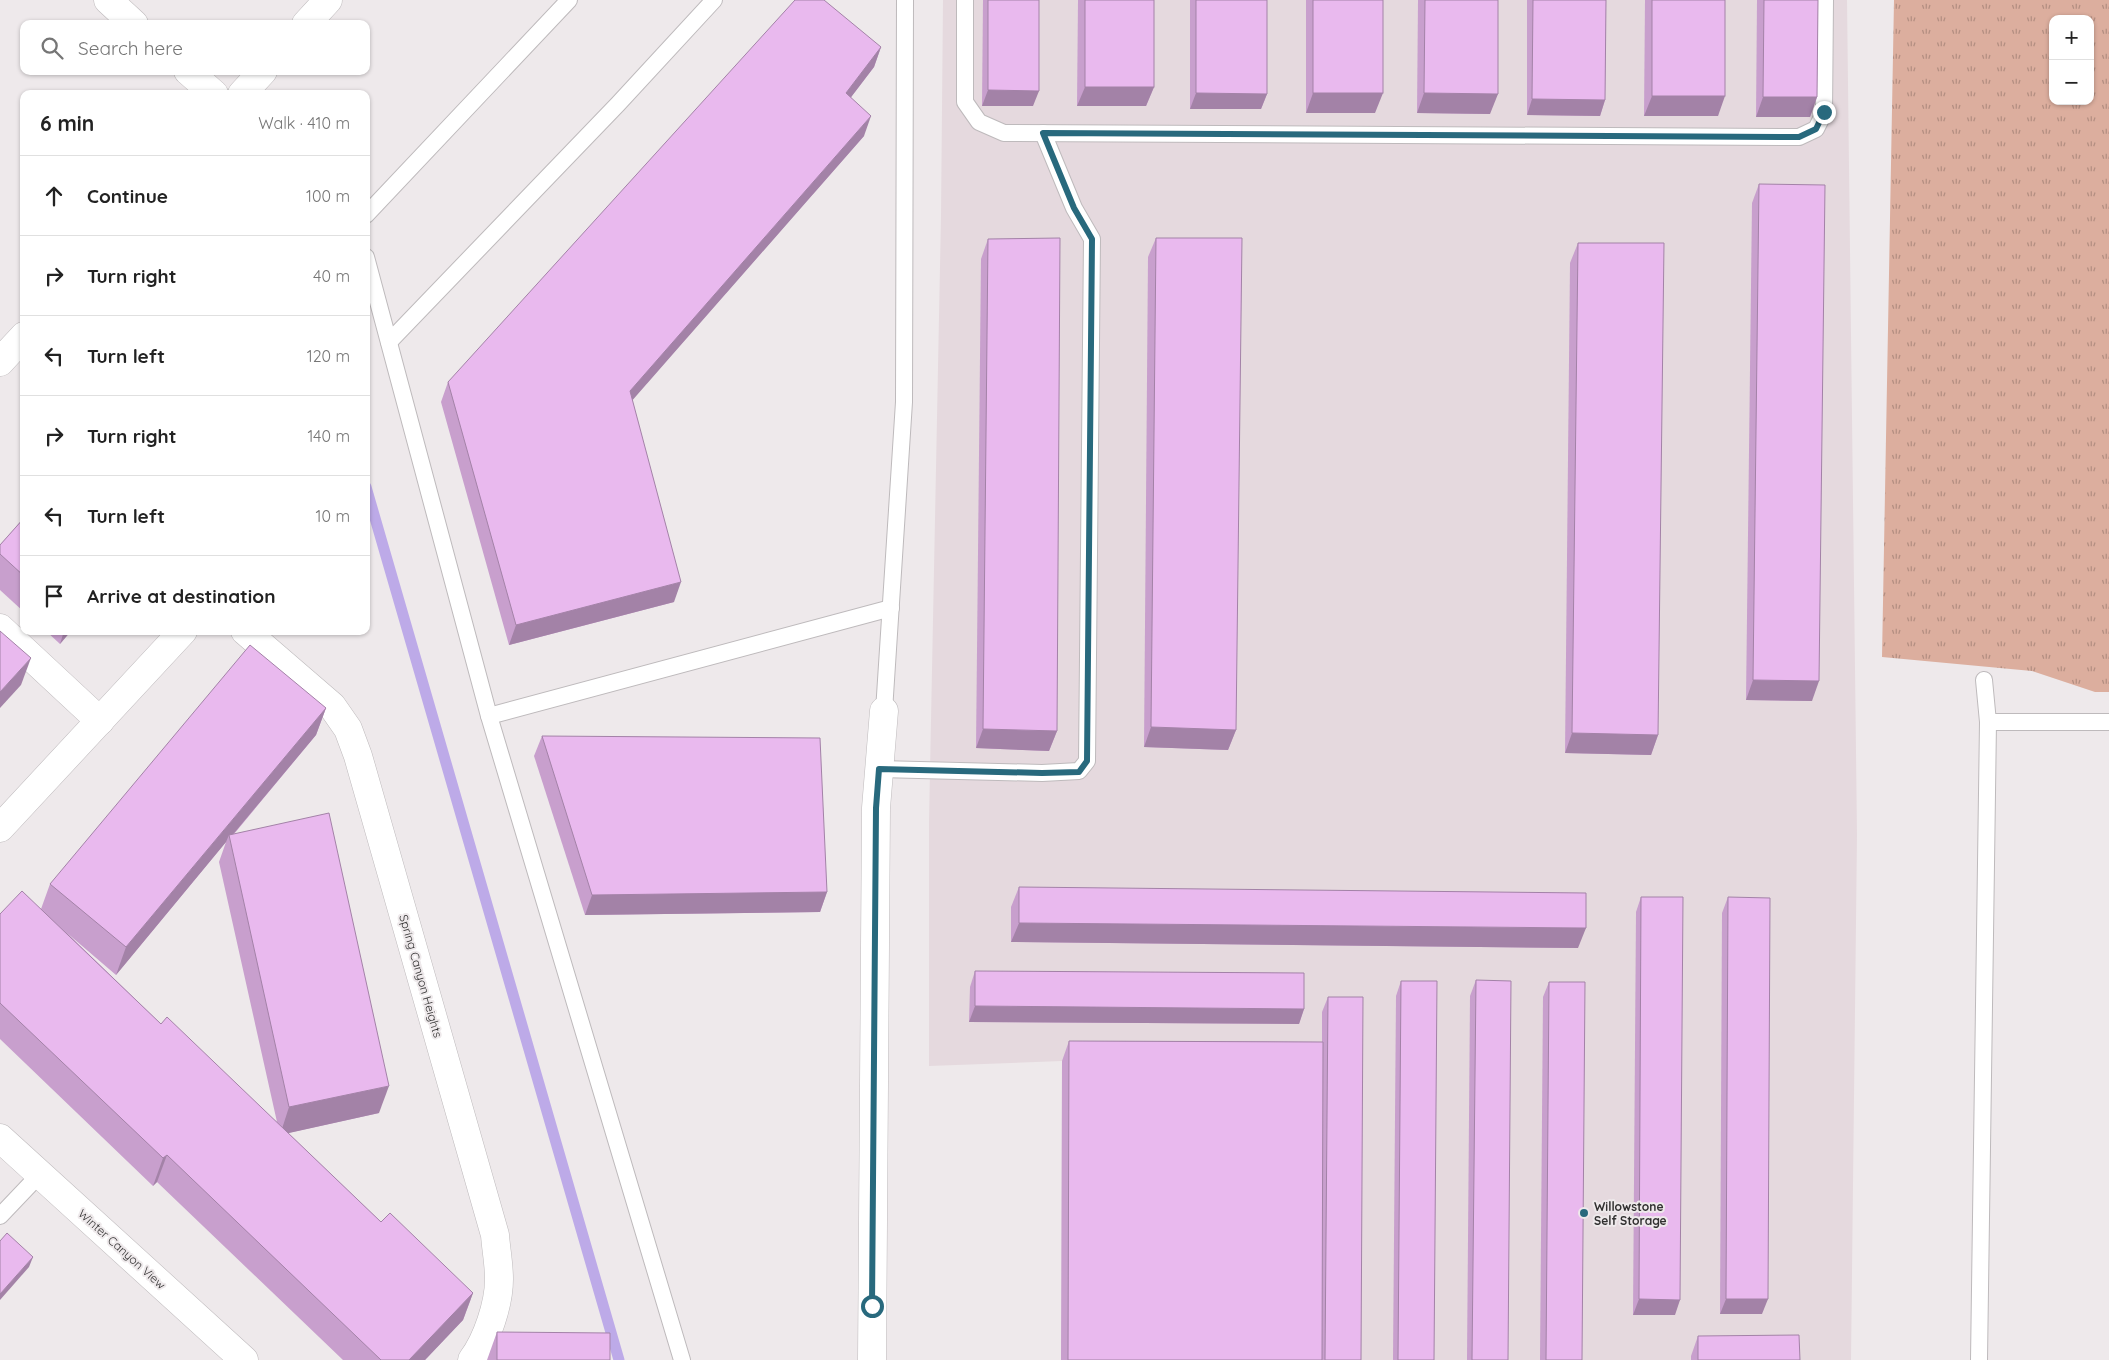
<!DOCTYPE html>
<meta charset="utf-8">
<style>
body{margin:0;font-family:Quicksand,sans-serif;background:#f2f2f2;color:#222}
.controls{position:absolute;right:15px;top:15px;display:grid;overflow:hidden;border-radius:10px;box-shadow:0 1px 4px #0004}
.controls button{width:45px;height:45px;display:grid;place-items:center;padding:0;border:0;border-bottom:1px solid #e0e0e0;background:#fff;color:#222;font:25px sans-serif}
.stop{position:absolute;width:15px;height:15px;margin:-11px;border:4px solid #28697d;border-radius:50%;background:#fff}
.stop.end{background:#28697d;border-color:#fff;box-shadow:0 1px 5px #0008}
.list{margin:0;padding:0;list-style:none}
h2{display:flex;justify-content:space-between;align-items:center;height:65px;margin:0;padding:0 20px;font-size:21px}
h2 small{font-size:16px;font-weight:400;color:#767676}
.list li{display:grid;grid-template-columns:32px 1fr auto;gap:15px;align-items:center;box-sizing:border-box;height:80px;padding:0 20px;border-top:1px solid #e0e0e0}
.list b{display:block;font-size:19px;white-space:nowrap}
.list em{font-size:16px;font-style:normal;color:#767676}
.icon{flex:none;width:28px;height:28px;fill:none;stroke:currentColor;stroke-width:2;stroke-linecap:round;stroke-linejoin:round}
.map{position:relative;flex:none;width:2109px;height:1360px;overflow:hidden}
.search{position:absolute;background:#fff;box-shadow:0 1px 4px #0004;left:20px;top:20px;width:350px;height:55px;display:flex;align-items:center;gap:12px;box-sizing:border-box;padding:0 18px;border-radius:10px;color:#767676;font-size:19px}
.panel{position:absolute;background:#fff;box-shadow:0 1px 4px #0004;left:20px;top:90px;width:350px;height:545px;border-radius:10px}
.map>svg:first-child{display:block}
.built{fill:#e5d9de}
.grass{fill:url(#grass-tufts);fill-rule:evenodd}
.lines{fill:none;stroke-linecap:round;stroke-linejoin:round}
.stream{stroke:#bdaae8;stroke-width:11}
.service-casing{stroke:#bebabc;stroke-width:18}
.minor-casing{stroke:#bebabc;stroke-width:29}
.tertiary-casing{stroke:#bebabc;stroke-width:29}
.primary-casing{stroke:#bebabc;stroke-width:29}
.service{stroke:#fff;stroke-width:16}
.minor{stroke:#fff;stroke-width:28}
.tertiary{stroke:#fff;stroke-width:28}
.primary{stroke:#fff;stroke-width:28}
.wall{fill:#c89fcd;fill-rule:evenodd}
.shaded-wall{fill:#a382a7}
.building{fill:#e9b9ee;stroke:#a382a7}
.route{stroke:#28697d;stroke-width:6}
.poi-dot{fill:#28697d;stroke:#eee9eb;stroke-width:2}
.labels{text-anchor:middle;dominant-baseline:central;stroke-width:4;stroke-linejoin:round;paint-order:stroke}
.street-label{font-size:12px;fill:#313030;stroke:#eee9eb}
.poi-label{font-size:12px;font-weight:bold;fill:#313030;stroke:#eee9eb;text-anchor:start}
</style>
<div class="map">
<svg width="2109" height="1360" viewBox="0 0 2109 1360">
<defs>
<pattern id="grass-tufts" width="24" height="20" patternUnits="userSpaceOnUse" patternTransform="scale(1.25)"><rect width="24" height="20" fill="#dcae9e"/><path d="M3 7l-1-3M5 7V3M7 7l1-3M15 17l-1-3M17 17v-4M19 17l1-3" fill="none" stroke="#b38e81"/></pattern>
</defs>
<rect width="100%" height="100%" fill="#eee9eb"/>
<polygon class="built" points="943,0 1847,0 1857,835 1851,1360 1315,1360 1062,1061 929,1066 929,822 941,216"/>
<path class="grass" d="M1894,0H2109V692H2095L2032,671L1882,657ZM2053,19H2090V101H2053Z"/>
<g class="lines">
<polyline class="stream" points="366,487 619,1360"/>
<defs>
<g id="service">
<polyline points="965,0 965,102 979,122 1004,133 1799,137 1816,129 1824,113 1825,0"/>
<polyline points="366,215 569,0"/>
<polyline points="366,257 489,716 682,1360"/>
<polyline points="389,342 618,104 714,0"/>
<polyline points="884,711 904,402 905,0"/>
<polyline points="489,716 891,608"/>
<polyline points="1988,722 2109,722"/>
<polyline points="879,769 1042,773 1079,771 1087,761 1092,239 1074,208 1043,133"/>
<polyline points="0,1216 40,1174"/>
<polyline points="1979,1360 1988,722 1984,680"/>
</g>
<g id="minor">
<polyline points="0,628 100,721"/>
<path d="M245,631L332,706L348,729L358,756L495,1235C496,1249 499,1264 499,1279C499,1304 487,1340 472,1360"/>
<polyline points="0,828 183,631"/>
<polyline points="0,1138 244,1360"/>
<polyline points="872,1360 876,808 884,711"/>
</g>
<g id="tertiary">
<polyline points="108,0 134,24"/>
<polyline points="188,71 214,94"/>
</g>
<g id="primary">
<polyline points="306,24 328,0"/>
<polyline points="242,94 263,71"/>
<polyline points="0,362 24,336"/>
</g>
</defs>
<use href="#service" class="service-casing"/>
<use href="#minor" class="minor-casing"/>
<use href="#tertiary" class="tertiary-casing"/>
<use href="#primary" class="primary-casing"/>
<use href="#service" class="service"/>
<use href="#minor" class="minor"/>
<use href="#tertiary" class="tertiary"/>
<use href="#primary" class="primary"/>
</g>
<g class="wall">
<polygon points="983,0 1039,0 1033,106 982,106"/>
<polygon points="1078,0 1154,0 1154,87 1146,106 1077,106"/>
<polygon points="1190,0 1267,0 1267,94 1261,109 1190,109"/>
<polygon points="1306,0 1383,0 1375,113 1306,113"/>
<polygon points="1418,0 1498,0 1490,114 1417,113"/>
<polygon points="1527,0 1606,0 1605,100 1600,116 1527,115"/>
<polygon points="1645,0 1725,0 1718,116 1644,116"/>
<polygon points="1757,0 1818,0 1817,97 1810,117 1756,117"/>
<polygon points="881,47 874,67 851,97 864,136 632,400 674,602 509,645 441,402 448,382"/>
<polygon points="1759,184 1812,701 1746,700 1752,203"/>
<polygon points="1156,238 1236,730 1228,750 1144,747 1148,257"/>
<polygon points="988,239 1057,731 1049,751 976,748 981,259"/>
<polygon points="1578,243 1658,735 1651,755 1565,753 1570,263"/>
<polygon points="24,518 24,612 0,590 0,545"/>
<polygon points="46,631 71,631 60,644"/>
<path d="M326,708L316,735L234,834L379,1113L288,1133L381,1222L473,1293L463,1320L425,1360H343L157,1182L153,1186L0,1039V914L41,909L50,884ZM226,842L219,862L277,1122L161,1024L67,933L116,975Z"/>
<polygon points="542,736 827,892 820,912 585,915 534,756"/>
<polygon points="1019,887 1578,948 1011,942 1011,907"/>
<polygon points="1641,897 1675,1315 1633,1315 1636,912"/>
<polygon points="1728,897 1762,1314 1720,1314 1722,913"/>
<polygon points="975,971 1304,1009 1299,1024 969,1022 970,987"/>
<polygon points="1476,980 1508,1360 1467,1360 1470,996"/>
<polygon points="1401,981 1434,1360 1393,1360 1396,996"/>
<polygon points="1549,982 1582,1360 1540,1360 1543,997"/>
<polygon points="1328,997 1361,1360 1061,1360 1062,1061 1069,1041 1322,1042 1322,1012"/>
<polygon points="497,1332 610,1360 487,1360"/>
<polygon points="1698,1336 1800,1360 1691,1360 1691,1356"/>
</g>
<g class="shaded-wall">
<polygon points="881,47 874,67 839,113 846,93"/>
<polygon points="1085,87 1154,87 1146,106 1077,106"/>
<polygon points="988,90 1039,91 1033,106 982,106"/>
<polygon points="1196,93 1267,94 1261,109 1190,109"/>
<polygon points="1313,93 1383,93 1375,113 1306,113"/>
<polygon points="1424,93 1498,94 1490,114 1417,113"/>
<polygon points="1652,96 1725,96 1718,116 1644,116"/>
<polygon points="1763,97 1817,97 1810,117 1756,117"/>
<polygon points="1532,99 1605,100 1600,116 1527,115"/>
<polygon points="871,116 864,136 623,411 630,391"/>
<polygon points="681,582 674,602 509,645 516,625"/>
<polygon points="64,631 71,631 60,644"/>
<polygon points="31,658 21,685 0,708 0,692"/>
<polygon points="1753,680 1819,681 1812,701 1746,700"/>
<polygon points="326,708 316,735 230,838 229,835 226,842 116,975 126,947"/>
<polygon points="1151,727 1236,730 1228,750 1144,747"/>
<polygon points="983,729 1057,731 1049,751 976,748"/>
<polygon points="1572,733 1658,735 1651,755 1565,753"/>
<polygon points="827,892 820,912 585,915 592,895"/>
<polygon points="1019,923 1586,928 1578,948 1011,942"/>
<polygon points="975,1006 1304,1009 1299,1024 969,1022"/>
<polygon points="389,1086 379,1113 280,1135 289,1107"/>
<polygon points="167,1155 157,1182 153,1186 163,1158"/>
<polygon points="33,1257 29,1267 0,1300 0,1294"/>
<polygon points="473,1293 463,1320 425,1360 409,1360"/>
<polygon points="1639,1299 1680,1300 1675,1315 1633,1315"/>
<polygon points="1726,1299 1768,1299 1762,1314 1720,1314"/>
</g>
<g class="building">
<polygon points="795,0 824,0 881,47 846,93 871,116 630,391 681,582 516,625 448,382"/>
<polygon points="988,0 1039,0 1039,91 988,90"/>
<rect x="1085" y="0" width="69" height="87"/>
<polygon points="1196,0 1267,0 1267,94 1196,93"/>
<rect x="1313" y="0" width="70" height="93"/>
<polygon points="1425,0 1498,0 1498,94 1424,93"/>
<polygon points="1533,0 1606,0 1605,100 1532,99"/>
<rect x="1652" y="0" width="73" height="96"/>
<polygon points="1764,0 1818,0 1817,97 1763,97"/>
<polygon points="1759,184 1825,185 1819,681 1753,680"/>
<polygon points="1060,238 1057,731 983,729 988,239"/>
<polygon points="1156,238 1242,238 1236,730 1151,727"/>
<polygon points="1578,243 1664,243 1658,735 1572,733"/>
<polygon points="24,518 24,576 0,554 0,545"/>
<polygon points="0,631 31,658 0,692"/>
<polygon points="250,645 326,708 126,947 50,884"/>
<polygon points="542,736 820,738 827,892 592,895"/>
<polygon points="329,813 389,1086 289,1107 229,835"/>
<polygon points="1019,887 1586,893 1586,928 1019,923"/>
<polygon points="22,891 161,1024 167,1017 381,1222 390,1213 473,1293 409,1360 381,1360 167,1155 163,1158 0,1003 0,914"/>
<polygon points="1641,897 1683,897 1680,1300 1639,1299"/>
<polygon points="1728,897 1770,898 1768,1299 1726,1299"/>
<polygon points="975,971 1304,973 1304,1009 975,1006"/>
<polygon points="1476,980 1511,981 1508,1360 1472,1360"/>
<polygon points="1401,981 1437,981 1434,1360 1398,1360"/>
<polygon points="1549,982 1585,982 1582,1360 1546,1360"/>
<polygon points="1328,997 1363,997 1361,1360 1325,1360"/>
<polygon points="1069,1041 1323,1042 1322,1360 1068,1360"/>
<polygon points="7,1233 33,1257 0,1294 0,1241"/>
<polygon points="497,1332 610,1333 610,1360 497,1360"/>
<polygon points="1799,1335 1800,1360 1698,1360 1698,1336"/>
</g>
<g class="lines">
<polyline class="route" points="872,1306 876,808 879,769 1042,773 1079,772 1087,761 1092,239 1074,208 1043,133 1799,137 1816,129 1824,112"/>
</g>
<circle class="poi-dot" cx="1584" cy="1213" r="5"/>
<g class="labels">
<g class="street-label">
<text transform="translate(421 976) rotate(74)">Spring Canyon Heights</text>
<text transform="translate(122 1249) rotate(42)">Winter Canyon View</text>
</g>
<g class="poi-label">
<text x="1594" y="1206">Willowstone<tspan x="1594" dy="14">Self Storage</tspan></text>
</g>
</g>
</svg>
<div class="controls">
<button>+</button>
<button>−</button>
</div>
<div class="stop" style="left:872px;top:1306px"></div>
<div class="stop end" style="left:1824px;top:112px"></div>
<div class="search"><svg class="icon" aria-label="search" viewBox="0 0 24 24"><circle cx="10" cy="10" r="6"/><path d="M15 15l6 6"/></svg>Search here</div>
<section class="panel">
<h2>6 min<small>Walk · 410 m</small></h2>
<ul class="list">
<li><svg class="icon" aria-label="ahead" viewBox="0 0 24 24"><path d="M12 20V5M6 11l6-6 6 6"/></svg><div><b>Continue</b></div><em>100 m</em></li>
<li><svg class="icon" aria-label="right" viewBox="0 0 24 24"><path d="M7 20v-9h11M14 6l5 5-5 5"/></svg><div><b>Turn right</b></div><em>40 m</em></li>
<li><svg class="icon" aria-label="left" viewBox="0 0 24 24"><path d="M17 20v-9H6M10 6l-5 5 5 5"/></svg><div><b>Turn left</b></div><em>120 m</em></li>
<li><svg class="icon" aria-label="right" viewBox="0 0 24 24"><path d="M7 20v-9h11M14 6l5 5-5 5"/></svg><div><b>Turn right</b></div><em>140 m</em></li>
<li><svg class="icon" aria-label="left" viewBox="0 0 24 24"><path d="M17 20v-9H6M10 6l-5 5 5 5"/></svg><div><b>Turn left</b></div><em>10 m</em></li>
<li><svg class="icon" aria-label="arrive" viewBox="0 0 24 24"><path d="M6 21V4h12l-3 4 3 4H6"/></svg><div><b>Arrive at destination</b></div></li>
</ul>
</section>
</div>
